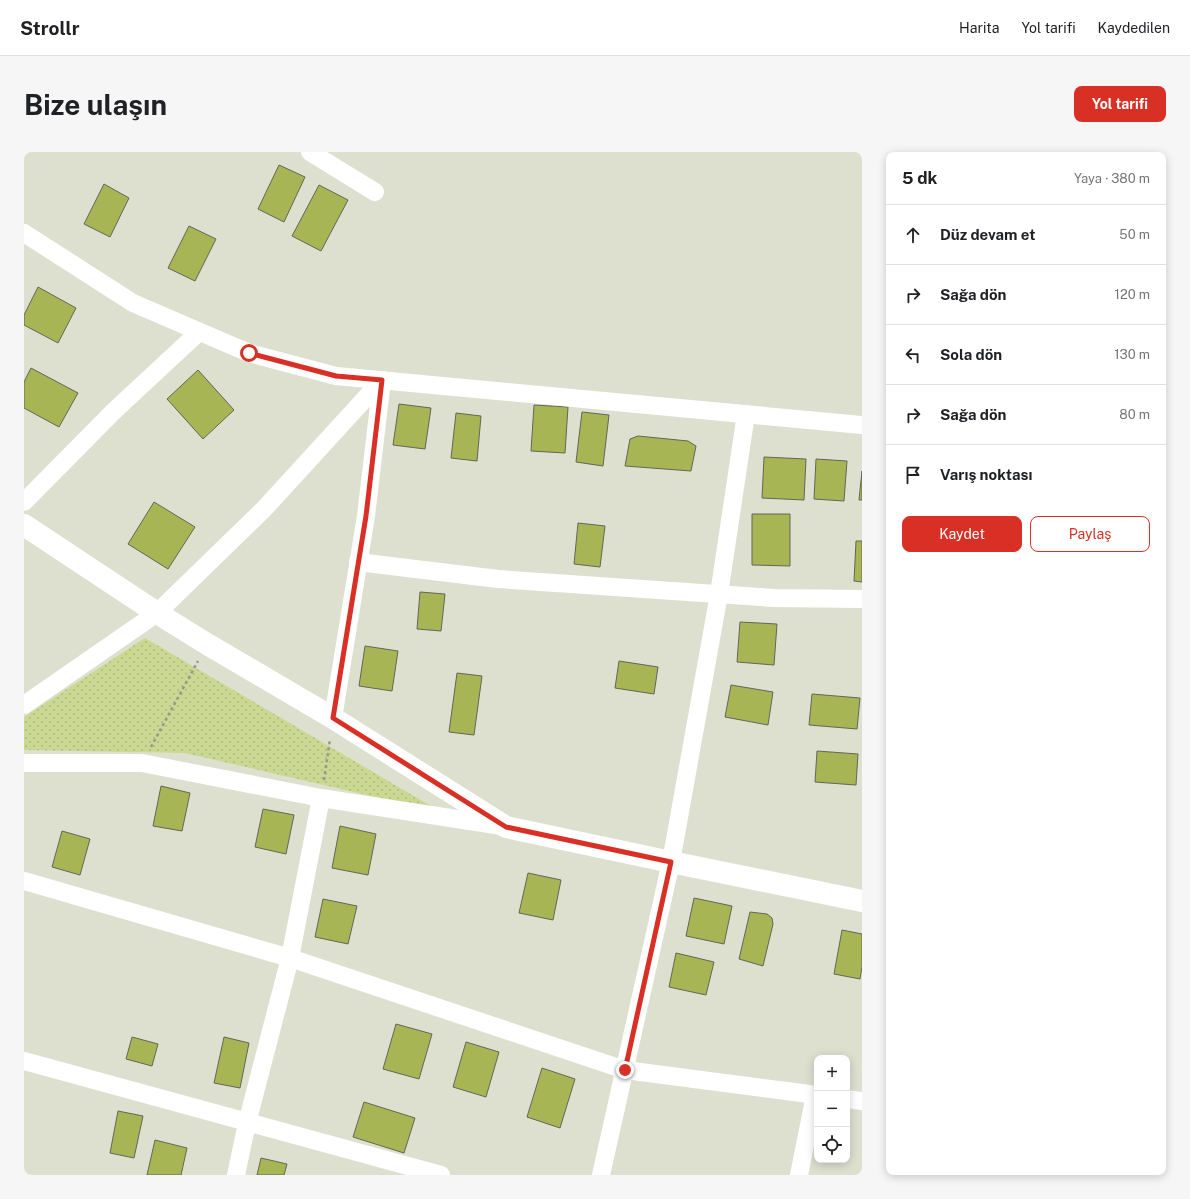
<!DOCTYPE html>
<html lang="tr">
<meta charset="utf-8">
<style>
body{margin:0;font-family:"Public Sans",sans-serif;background:#f6f6f6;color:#202124}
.controls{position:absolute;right:12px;bottom:12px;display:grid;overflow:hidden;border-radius:8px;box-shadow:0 2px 10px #0003}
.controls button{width:36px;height:36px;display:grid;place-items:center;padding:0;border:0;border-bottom:1px solid #e0e0e0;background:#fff;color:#202124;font:20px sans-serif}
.stop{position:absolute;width:12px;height:12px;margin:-9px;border:3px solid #d93025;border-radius:50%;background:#fff}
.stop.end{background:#d93025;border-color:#fff;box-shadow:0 1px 4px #0008}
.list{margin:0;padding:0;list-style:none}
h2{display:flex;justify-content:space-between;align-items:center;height:52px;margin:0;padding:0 16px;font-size:17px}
h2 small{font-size:13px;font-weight:400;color:#757577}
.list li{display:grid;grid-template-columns:26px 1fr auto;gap:12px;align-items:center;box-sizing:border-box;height:60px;padding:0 16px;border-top:1px solid #e0e0e0}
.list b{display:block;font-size:15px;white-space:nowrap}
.list em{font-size:13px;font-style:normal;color:#757577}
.actions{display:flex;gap:8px;padding:12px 16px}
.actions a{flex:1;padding:9px 0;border:1px solid #d93025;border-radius:8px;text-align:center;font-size:14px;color:#d93025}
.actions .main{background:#d93025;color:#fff}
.icon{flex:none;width:22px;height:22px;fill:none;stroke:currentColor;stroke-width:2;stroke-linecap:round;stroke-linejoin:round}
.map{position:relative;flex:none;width:838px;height:1023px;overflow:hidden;border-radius:8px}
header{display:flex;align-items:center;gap:24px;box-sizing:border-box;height:56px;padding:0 20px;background:#fff;border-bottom:1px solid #e0e0e0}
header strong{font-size:19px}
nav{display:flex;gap:22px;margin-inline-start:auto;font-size:14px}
.intro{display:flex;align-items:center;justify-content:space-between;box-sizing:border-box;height:96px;padding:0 24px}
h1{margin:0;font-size:28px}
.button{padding:10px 18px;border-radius:8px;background:#d93025;color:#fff;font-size:14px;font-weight:700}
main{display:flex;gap:24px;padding:0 24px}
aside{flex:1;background:#fff;border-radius:8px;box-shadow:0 2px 10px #0003}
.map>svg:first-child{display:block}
.green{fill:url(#green-dots)}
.building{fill:#a7b555;stroke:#636657}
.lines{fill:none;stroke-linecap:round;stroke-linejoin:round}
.path{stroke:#96988b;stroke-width:2.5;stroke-dasharray:3 3;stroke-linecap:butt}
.minor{stroke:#fff;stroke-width:18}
.tertiary{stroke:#fff;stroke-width:22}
.route{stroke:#d93025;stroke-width:5}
</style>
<header>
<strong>Strollr</strong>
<nav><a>Harita</a><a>Yol tarifi</a><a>Kaydedilen</a></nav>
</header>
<div class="intro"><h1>Bize ulaşın</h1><a class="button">Yol tarifi</a></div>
<main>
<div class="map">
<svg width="838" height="1023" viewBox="0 0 838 1023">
<defs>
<pattern id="green-dots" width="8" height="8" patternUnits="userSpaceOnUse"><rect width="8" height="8" fill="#cbd892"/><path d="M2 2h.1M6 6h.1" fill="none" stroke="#adb87d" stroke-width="1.8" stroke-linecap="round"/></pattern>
</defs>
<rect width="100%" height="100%" fill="#dde0cf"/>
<polygon class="green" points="121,486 417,660 161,601 0,598 0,565"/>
<g class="building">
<polygon points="255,13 281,25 260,70 234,57"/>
<polygon points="80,32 105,46 86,85 60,72"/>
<polygon points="295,33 324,48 297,99 268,84"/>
<polygon points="165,74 192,87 171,129 144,116"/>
<polygon points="14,135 52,156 34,191 0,173 0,163"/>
<polygon points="7,216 54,241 35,275 0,256 0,230"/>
<polygon points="174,218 210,258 179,287 143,247"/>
<polygon points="375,252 407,256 401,297 369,293"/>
<polygon points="510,253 544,255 541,301 507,299"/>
<polygon points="558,260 585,263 579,314 552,310"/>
<polygon points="432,261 457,264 453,309 427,306"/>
<polygon points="614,284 664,289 672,294 667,319 601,314 606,287"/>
<polygon points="740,305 782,307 780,348 738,346"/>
<polygon points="792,307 823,309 820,349 790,347"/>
<polygon points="838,319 838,348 835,348"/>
<polygon points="130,350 171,375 144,417 104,392"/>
<polygon points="728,362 766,362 766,414 728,413"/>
<polygon points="554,371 581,374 576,415 550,412"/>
<polygon points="832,389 838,389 838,430 830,429"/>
<polygon points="396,440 421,442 417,479 393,477"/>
<polygon points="716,470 753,472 750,513 713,510"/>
<polygon points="341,494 374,499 368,539 335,534"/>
<polygon points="595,509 634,515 630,542 591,536"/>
<polygon points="433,521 458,524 450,583 425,580"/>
<polygon points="707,533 749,540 744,573 701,565"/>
<polygon points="788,542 836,546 833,577 785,573"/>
<polygon points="793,599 834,602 832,633 791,630"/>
<polygon points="137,634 166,641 158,679 129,674"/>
<polygon points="239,657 270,663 262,702 231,695"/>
<polygon points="316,674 352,682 344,723 308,716"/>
<polygon points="38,679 66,687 56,723 28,715"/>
<polygon points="504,721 537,728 529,768 495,761"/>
<polygon points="670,746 708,754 700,792 662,784"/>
<polygon points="299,747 333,754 324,792 291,785"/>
<polygon points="726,760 743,762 748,766 749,772 739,814 715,807"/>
<polygon points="818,778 838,782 838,815 836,827 810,822"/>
<polygon points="652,801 690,810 682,843 645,835"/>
<polygon points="372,872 408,882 395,927 359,917"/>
<polygon points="108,885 134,892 128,914 102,907"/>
<polygon points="200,885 225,891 216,936 190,931"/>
<polygon points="442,890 475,900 462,945 429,935"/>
<polygon points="518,916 551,927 536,976 503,965"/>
<polygon points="340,950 391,966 380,1001 329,985"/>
<polygon points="94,959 119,964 110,1006 86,1001"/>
<polygon points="131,988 163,996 157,1023 123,1023"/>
<polygon points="237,1006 263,1012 260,1023 233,1023"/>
</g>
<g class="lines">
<g class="path">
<polyline points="127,595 174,509"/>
<polyline points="300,628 306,587"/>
</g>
<g class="minor">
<polyline points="286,0 351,40"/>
<polyline points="0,81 109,151 225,201 312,224 838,273"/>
<polyline points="0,350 91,258 175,180"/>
<polyline points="334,410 474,427 750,446 838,447"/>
<polyline points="0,553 133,461 240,357 358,228"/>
<polyline points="309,566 342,364 358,228"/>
<polyline points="0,611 118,611 297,646 478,674"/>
<polyline points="0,729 266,806 601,918 793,943"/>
<polyline points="0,909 417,1023"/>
<polyline points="823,947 838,949"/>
<polyline points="212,1023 223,971 266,806 297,646"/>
<polyline points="577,1023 647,710 695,442 722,262"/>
<polyline points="775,1023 791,943"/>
</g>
<polyline class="tertiary" points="0,373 133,461 183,492 309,566 482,675 647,710 838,749"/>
</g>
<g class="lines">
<polyline class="route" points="225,201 312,224 358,228 342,364 309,566 482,675 647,710 601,918"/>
</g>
</svg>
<div class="controls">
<button>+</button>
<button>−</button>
<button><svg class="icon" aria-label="locate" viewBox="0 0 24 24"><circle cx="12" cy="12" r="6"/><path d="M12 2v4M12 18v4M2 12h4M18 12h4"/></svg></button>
</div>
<div class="stop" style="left:225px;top:201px"></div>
<div class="stop end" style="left:601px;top:918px"></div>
</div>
<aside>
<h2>5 dk<small>Yaya · 380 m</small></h2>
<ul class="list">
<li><svg class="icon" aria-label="ahead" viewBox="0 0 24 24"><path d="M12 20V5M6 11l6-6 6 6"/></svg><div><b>Düz devam et</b></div><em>50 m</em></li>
<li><svg class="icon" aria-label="right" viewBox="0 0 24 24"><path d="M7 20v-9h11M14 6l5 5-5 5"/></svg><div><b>Sağa dön</b></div><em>120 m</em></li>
<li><svg class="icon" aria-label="left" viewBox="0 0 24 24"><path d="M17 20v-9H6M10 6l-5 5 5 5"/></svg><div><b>Sola dön</b></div><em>130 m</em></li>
<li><svg class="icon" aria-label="right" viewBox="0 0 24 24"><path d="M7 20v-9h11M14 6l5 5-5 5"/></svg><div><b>Sağa dön</b></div><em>80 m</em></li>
<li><svg class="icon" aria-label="arrive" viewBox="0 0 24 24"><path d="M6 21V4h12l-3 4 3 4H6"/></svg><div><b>Varış noktası</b></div></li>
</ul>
<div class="actions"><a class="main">Kaydet</a><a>Paylaş</a></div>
</aside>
</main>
